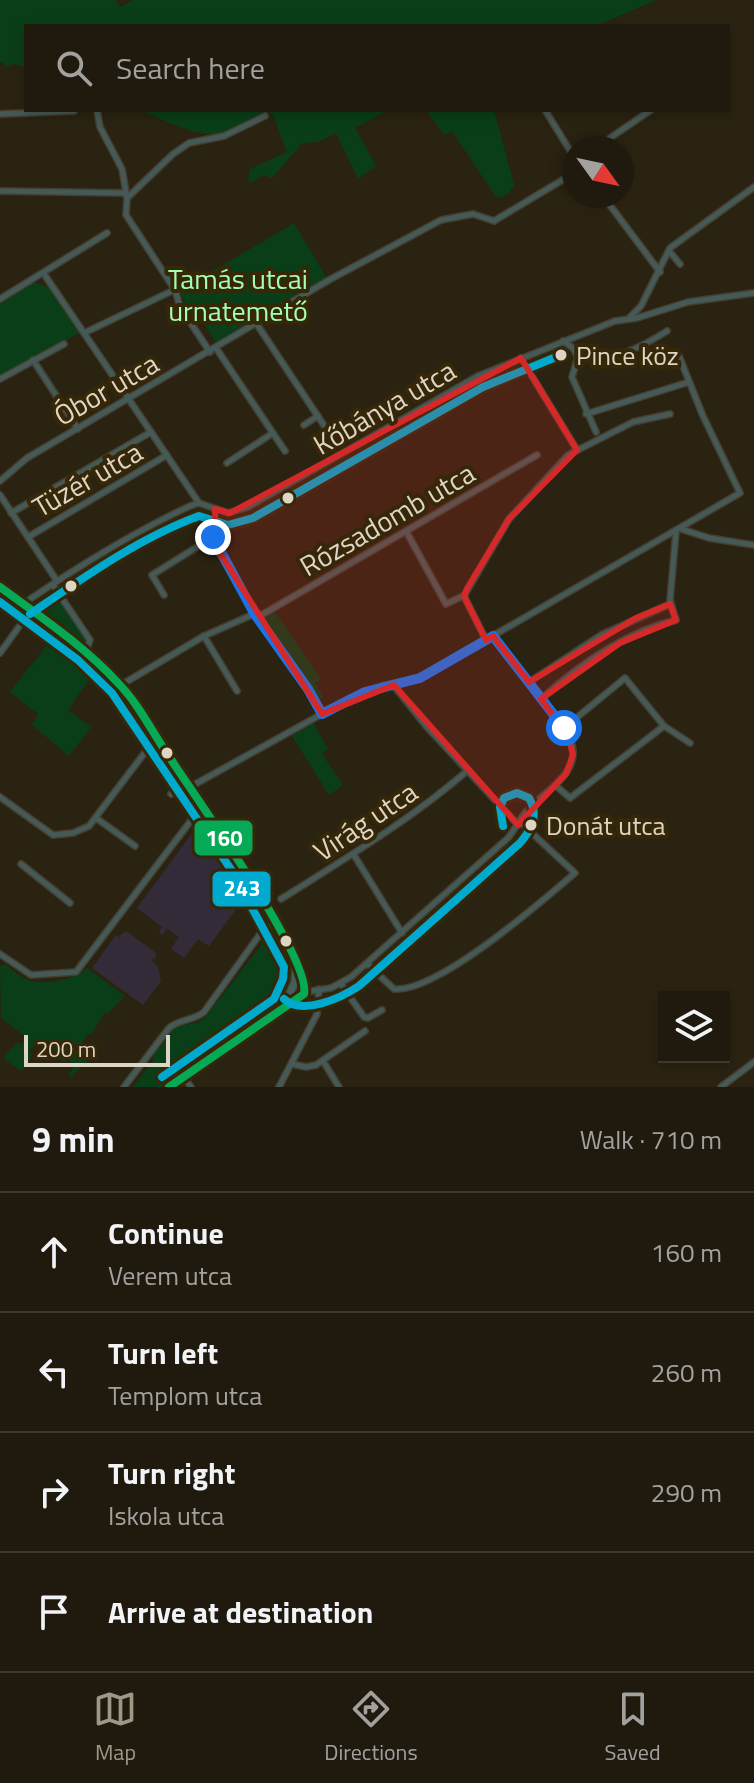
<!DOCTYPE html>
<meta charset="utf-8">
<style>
body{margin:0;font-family:"Titillium Web",sans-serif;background:#2d271c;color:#f1f3f6}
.controls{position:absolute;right:24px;bottom:24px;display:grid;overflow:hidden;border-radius:0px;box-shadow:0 4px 12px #0003}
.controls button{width:72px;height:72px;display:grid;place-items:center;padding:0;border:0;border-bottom:2px solid #3d382e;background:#201a0e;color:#f1f3f6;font:40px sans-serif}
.compass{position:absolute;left:562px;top:136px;width:72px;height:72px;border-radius:50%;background:#201a0e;box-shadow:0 4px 12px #0003;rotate:123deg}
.scale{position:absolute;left:24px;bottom:20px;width:146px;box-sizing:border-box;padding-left:8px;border:4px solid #ded5c4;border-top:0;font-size:22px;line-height:28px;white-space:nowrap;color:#ded5c4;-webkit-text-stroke:6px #352708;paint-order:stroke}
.stop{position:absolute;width:24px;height:24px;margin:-18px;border:6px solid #1a73e8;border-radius:50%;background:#fff}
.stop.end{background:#1a73e8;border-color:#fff;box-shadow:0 2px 8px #0008}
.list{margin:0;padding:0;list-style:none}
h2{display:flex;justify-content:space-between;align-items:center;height:104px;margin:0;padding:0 32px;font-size:34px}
h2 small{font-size:26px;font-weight:400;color:#a2a19e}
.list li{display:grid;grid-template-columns:52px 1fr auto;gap:24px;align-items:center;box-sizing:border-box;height:120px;padding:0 32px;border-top:2px solid #3d382e}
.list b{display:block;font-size:30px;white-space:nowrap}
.list p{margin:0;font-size:26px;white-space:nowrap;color:#a2a19e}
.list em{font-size:26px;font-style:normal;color:#a2a19e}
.icon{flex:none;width:44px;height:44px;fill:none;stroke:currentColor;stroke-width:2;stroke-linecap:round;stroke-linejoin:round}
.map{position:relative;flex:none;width:754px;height:1087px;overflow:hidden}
.search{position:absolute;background:#201a0e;box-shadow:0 4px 12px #0003;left:24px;right:24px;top:24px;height:88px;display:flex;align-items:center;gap:20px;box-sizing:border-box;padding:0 28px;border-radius:0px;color:#a2a19e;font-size:30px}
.sheet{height:584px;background:#201a0e}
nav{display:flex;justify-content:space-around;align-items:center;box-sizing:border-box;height:112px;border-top:2px solid #3d382e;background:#201a0e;font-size:22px;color:#a2a19e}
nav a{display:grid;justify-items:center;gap:4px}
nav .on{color:#9f9786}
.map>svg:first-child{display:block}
.education{fill:#332c38}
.green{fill:#0a3e18}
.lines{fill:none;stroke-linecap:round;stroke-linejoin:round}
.street-casing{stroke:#453f31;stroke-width:8}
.secondary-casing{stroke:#453f31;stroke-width:10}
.street{stroke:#455a56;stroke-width:5}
.secondary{stroke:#455e5b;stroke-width:7}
.bus-1-casing{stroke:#352708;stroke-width:14}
.bus-2-casing{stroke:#352708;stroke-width:14}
.bus-1{stroke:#06aa56;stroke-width:8}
.bus-2{stroke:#00a9ce;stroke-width:8}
.route{stroke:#1a73e8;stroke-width:10}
.marked{fill:#d62828;fill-opacity:0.2;stroke:#d62828;stroke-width:6;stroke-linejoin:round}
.bus-dot{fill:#ded5c4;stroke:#352708;stroke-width:3}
.labels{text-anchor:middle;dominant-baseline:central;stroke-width:8;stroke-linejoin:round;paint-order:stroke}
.bus-label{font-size:26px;fill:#ded5c4;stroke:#352708;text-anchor:start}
.park-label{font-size:28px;fill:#a1feb2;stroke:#352708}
.street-label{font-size:28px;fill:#ded5c4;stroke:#352708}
.line-badge{stroke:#352708;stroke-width:3}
.badge-label{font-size:22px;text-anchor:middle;font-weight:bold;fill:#fff}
</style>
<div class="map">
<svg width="754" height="1087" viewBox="0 0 754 1087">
<rect width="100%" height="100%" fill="#2a2312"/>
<g class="education">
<polygon points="199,824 213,838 248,893 209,946 198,939 184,958 171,949 179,937 167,929 162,935 159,932 162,927 137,908"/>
<polygon points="126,931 156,953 155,958 151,960 158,966 161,981 143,1005 92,968 116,935 121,938 120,935"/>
</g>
<g class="green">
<polygon points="0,0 115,0 121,7 132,0 656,0 596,26 26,26 26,67 14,64 7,66 0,61"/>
<path d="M140,110H388L355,128L376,166L358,179L336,133L318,142L302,143L272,178L263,175L252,182L248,181L250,169L287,152L273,115L267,111L222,134C193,136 166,121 140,110Z"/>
<polygon points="426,110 494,110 514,185 508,194 498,198 494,194 452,131 444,135"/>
<polygon points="294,223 326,277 217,345 198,314 193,316 179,291"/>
<polygon points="34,282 50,288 79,333 0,376 0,303"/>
<polygon points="49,593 58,596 87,639 84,642 55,618 39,611 38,602"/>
<polygon points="275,612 321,679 315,683 323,697 318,701 262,619"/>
<path d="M55,635C88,659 113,677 133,713L129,718L107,686L92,675L68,710L91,727L69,756L32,725L38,714L10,692Z"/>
<polygon points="313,723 328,749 322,754 343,785 329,795 292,736"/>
<polygon points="270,928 274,929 287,952 292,968 292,977 284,999 214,1053 161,1087 133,1087 154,1059 152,1054 157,1047 160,1048 175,1027 199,1022 204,1019 262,944 260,941"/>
<path d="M5,964C11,969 18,975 26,979C41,986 75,980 87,968L125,996L108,1013L105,1012L91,1035L88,1034L81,1044L77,1042L73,1049L80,1054L83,1051L90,1058L71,1077L68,1075L75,1065L67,1059L64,1063L37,1041L29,1051L32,1055L22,1071L5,1060L4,1057L18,1042L21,1045L26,1037L1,1018L0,967Z"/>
</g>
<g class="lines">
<defs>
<g id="street">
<polyline points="97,110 100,127 122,169 127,198 126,215 175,290 180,307 210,352"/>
<polyline points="545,110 574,157"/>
<polyline points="0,114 74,111"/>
<polyline points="602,148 610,138 651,110"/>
<polyline points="0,191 125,193"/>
<polyline points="603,196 660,272"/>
<polyline points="127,198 173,154 189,143 224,136 265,116"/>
<polyline points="669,251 680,264"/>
<polyline points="44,274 199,503"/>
<polyline points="0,299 107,233"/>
<polyline points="630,317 641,306 670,248 754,187"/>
<polyline points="256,323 327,430"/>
<polyline points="84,333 174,290"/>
<polyline points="563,341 573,348 578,357"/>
<polyline points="216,348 285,451"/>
<path d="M578,357C608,365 642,347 667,331"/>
<polyline points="578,357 572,377 596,432"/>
<polyline points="521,358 577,450"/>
<polyline points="33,360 78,429"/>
<polyline points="0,379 64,344"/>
<polyline points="586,414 689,382"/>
<polyline points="304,425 318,416"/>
<polyline points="227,463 273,433"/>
<polyline points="0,481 27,458 329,280 441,220 473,214 494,221 574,173"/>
<polyline points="0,495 57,581"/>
<polyline points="215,509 213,537 216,547 254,613 308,689 322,714"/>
<polyline points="11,513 151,432"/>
<polyline points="681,529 709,538 754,545"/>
<polyline points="406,531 446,604 465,595"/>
<polyline points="28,537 167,455"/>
<polyline points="53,585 90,640 86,651"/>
<polyline points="164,595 152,575 213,537"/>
<path d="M23,604C77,567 130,534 190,506L199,503L228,513L248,507L478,376L615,321L637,318L688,302L754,293"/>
<polyline points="258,617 537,455"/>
<polyline points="204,636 237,691"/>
<polyline points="486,640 464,596 509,519 568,455 633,422 670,414"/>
<polyline points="0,653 31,610"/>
<polyline points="529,682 601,635 670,604"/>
<polyline points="121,685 204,636 254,614"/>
<polyline points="394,686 426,726 518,825"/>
<path d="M541,699C579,665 626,632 676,620L670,600L676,532"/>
<polyline points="564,728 625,678 664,726"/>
<polyline points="555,785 570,798 664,726 690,743"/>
<polyline points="190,787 349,699 382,686 420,678 740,493 703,416 679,356"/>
<polyline points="171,794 183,779"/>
<polyline points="0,797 53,835 73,833 89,826 146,751 158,739"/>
<polyline points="96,818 135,846"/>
<polyline points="354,855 402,933"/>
<polyline points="21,864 70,903"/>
<path d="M281,899C346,858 409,821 467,771"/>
<polyline points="0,954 31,975 76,972 202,806"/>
<path d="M367,964L394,989C437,993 541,902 575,873L520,822"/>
<polyline points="341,984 364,1017 368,1018 382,1010"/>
<path d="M305,992L331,988L351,977L508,838C514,831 517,824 522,817C540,791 589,773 568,735L493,636"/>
<polyline points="323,1061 339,1087"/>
<polyline points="292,1064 306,1067 316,1065 365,1031"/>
<polyline points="184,1077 191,1087"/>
<path d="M124,1087L169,1028C179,1019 193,1021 204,1012L263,930L275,922"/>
<polyline points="279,1087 317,1014 319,989"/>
<polyline points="721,1087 754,1062"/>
</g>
<g id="secondary">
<polyline points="0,587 86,651 121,685 257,889 290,949 306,985 304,994 169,1087"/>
<polyline points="286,1002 295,982 296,969"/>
</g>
</defs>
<use href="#street" class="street-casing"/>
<use href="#secondary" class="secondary-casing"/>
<use href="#street" class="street"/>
<use href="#secondary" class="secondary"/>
<defs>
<path id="bus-1" d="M0,587C41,617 84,646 118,683C139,704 153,734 170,758C194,795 312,960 304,994L169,1087"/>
<g id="bus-2">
<polyline points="0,602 78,660 112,693 232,871 284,967 283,979 274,999 162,1077"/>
<path d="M30,614C83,578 139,538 199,516L228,525L253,518L483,387L561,355"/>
<path d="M284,999C302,1016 341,998 359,986L520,843C532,829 539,815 529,798L517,793L504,798L500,807L503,826"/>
</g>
</defs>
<use href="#bus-1" class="bus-1-casing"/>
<use href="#bus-2" class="bus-2-casing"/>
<use href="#bus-1" class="bus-1"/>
<use href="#bus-2" class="bus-2"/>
</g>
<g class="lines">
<polyline class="route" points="213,537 254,613 308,689 322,714 365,692 420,678 493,636 564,728"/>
</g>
<path class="marked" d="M521,358L577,450L509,519L468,587L464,596L486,640L493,636L529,682L636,618L670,604L676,620L620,643L541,699L568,735L573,755L566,774L518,825L394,685L322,714L216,547L215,509L230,513Z"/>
<g class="bus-dot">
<circle cx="561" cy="355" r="7"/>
<circle cx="288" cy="498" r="7"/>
<circle cx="71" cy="586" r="7"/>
<circle cx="167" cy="753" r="7"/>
<circle cx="531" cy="825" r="7"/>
<circle cx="286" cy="941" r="7"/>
</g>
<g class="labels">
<g class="bus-label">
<text x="576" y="355">Pince köz</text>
<text x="546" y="825">Donát utca</text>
</g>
<g class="park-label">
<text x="238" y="278">Tamás utcai<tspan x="238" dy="32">urnatemető</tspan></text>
</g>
<g class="street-label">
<text transform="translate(106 389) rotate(-30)">Óbor utca</text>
<text transform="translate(384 407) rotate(-30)">Kőbánya utca</text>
<text transform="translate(87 479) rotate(-30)">Tüzér utca</text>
<text transform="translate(387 519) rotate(-30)">Rózsadomb utca</text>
<text transform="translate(365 821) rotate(-34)">Virág utca</text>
</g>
</g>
<g class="line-badge">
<rect x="193" y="819" width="61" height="38" rx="8" fill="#06aa56"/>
<rect x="211" y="870" width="61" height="38" rx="8" fill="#00a9ce"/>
</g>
<g class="badge-label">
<text x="224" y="846">160</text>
<text x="242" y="896">243</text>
</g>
</svg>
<div class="controls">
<button><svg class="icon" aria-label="layers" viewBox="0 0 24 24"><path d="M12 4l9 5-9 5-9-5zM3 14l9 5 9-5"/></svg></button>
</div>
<svg class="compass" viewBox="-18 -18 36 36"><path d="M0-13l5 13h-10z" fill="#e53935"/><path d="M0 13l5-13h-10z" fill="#a2a19e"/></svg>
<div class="scale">200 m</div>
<div class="stop" style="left:564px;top:728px"></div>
<div class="stop end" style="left:213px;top:537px"></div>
<div class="search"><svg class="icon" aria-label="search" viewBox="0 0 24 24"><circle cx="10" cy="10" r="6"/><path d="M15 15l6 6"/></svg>Search here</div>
</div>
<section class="sheet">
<h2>9 min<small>Walk · 710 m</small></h2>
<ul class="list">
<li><svg class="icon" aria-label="ahead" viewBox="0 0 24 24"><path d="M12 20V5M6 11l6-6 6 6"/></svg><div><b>Continue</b><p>Verem utca</p></div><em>160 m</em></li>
<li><svg class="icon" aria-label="left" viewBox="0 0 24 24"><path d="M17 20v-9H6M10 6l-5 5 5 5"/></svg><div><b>Turn left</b><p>Templom utca</p></div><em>260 m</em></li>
<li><svg class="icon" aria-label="right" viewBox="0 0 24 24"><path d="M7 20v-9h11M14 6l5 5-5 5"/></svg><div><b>Turn right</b><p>Iskola utca</p></div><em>290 m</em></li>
<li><svg class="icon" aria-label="arrive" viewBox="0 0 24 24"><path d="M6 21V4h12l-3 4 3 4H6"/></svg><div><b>Arrive at destination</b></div></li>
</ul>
</section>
<nav>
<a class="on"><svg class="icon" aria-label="map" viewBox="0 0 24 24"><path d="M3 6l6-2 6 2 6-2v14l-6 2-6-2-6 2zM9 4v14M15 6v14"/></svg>Map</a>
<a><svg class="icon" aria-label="directions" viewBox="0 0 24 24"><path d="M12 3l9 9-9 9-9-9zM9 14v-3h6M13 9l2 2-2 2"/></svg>Directions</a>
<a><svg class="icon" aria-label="saved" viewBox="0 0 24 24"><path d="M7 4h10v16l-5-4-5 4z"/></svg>Saved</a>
</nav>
